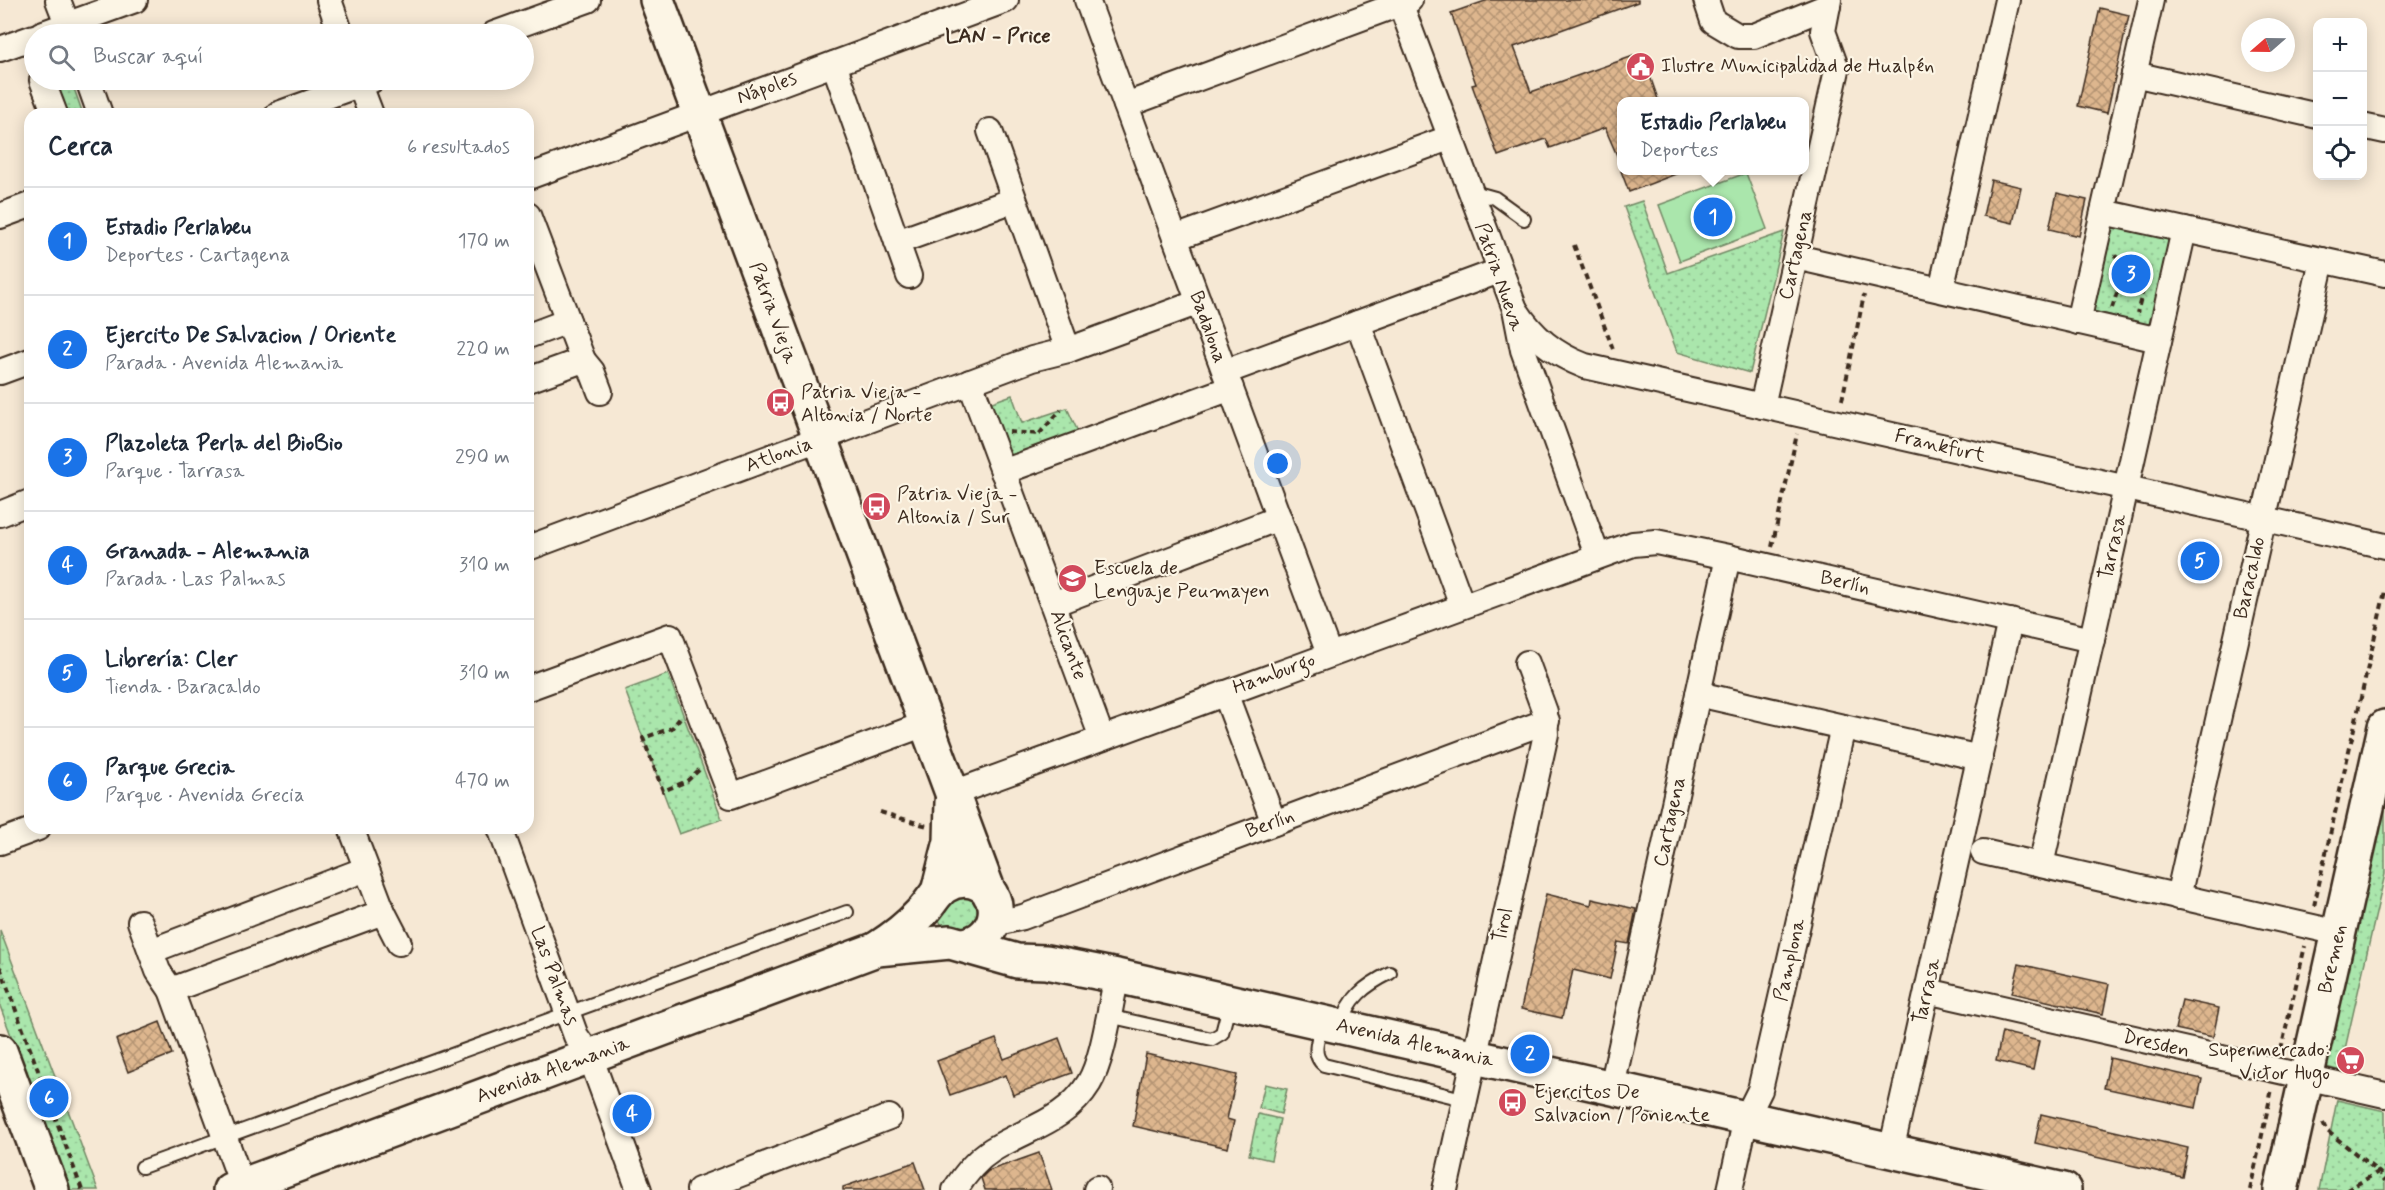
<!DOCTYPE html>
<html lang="es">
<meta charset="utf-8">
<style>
body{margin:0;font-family:Mynerve,sans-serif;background:#f2f2f3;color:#1f2937}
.controls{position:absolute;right:18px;top:18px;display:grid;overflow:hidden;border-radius:12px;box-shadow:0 3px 15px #0003}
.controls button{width:54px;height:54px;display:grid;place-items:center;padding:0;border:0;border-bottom:2px solid #e0e1e3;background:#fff;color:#1f2937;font:30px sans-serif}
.compass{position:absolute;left:2241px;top:18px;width:54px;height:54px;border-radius:50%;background:#fff;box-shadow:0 3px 15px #0003;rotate:250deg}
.you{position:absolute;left:1278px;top:464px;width:21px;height:21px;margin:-15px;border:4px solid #fff;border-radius:50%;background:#1a73e8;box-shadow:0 0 0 9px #1a73e833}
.badge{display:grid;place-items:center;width:39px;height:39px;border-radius:50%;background:#1a73e8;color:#fff;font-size:20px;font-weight:700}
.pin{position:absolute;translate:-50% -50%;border:3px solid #fff;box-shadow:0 2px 6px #0006}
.popup{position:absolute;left:1617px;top:97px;width:192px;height:78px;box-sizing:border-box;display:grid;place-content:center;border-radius:12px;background:#fff;filter:drop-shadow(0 2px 4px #0005);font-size:20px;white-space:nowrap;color:#747a83}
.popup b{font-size:22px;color:#1f2937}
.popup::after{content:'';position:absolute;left:50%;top:100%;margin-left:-12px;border:12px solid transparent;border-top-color:#fff}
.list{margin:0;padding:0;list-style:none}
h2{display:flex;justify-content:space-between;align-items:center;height:78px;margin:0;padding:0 24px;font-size:26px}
h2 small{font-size:20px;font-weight:400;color:#747a83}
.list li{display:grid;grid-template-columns:39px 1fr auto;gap:18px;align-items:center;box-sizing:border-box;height:108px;padding:0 24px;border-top:2px solid #e0e1e3}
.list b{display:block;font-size:22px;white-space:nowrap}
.list p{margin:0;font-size:20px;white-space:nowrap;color:#747a83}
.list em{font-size:20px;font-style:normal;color:#747a83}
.icon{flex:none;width:33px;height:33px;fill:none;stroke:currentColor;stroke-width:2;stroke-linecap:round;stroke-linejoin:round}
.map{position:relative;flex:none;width:2385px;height:1190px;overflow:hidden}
.search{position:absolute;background:#fff;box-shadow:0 3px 15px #0003;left:24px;top:24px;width:510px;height:66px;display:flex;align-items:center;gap:15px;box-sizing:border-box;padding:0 21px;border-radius:33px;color:#747a83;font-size:22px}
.panel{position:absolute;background:#fff;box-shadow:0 3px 15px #0003;left:24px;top:108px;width:510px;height:726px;border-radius:18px}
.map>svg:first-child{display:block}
.grass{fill:url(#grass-dots);stroke:#728865;stroke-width:1.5}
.pitch{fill:#aae6ac;stroke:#728865;stroke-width:1.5}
.building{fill:url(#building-cross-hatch);stroke:#3b2a1e;stroke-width:1.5}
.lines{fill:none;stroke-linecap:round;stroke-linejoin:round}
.lane-casing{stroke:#3b2a1e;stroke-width:16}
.street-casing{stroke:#3b2a1e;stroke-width:28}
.secondary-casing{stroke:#3b2a1e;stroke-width:38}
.path{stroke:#3b2a1e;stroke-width:4;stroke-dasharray:6 4.5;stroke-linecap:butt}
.lane{stroke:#fcf5e5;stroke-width:12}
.street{stroke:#fcf5e5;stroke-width:24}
.secondary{stroke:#fcf5e5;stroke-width:33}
.labels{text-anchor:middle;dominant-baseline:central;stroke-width:4.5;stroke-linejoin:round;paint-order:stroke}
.poi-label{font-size:20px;fill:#3b2a1e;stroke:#fcf5e5;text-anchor:start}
.street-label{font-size:20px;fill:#3b2a1e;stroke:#fcf5e5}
.neighbourhood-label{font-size:21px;font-weight:bold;fill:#3b2a1e;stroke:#fcf5e5}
</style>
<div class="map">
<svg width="2385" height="1190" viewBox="0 0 2385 1190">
<defs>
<pattern id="grass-dots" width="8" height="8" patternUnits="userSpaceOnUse" patternTransform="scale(1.5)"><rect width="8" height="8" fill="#aae6ac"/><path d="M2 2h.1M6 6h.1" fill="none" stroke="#93c594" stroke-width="1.8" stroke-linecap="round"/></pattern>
<pattern id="building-cross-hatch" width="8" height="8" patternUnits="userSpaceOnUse" patternTransform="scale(1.5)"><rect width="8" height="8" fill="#ddb68e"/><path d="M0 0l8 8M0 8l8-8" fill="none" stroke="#b49473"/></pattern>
</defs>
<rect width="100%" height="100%" fill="#f6e8d4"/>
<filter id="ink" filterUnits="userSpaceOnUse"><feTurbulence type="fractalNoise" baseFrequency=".0167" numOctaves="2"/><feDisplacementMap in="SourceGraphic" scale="12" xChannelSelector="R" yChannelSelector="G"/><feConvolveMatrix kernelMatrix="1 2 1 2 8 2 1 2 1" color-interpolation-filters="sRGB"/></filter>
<g filter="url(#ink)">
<g class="grass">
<polygon points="51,80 71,80 83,114 63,114"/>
<polygon points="1642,201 1668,273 1784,232 1750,373 1677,352 1624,207"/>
<polygon points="2110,221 2171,237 2157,319 2149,325 2089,310"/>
<polygon points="1012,395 1022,423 1067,408 1079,434 1009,461 981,406"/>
<polygon points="668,674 722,819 679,834 625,690"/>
<polygon points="2385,785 2385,874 2340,1071 2320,1065"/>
<polygon points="980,895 979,931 943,928 938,918 943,896"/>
<polygon points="0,930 98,1190 69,1190 0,1006"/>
<polygon points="1265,1084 1287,1089 1281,1114 1259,1108"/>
<polygon points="2337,1100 2385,1111 2385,1190 2319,1190"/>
<polygon points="1258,1114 1280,1119 1271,1160 1249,1155"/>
</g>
<polygon class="pitch" points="1746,173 1767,229 1680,261 1659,205"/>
<g class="building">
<polygon points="1488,0 1638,0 1638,2 1514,47 1531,92 1642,53 1659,102 1622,102 1622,167 1605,128 1550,148 1546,139 1498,156 1472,85 1476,84 1451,13"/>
<polygon points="2100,8 2129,15 2107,113 2078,106"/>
<polygon points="1621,171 1681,171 1681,172 1629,192"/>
<polygon points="1991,180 2021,187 2013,223 1983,216"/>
<polygon points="2057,193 2087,200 2079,236 2049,229"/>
<polygon points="1546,894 1591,905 1592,899 1636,909 1629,944 1618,942 1610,979 1573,970 1562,1018 1521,1009"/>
<polygon points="2019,964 2109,984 2103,1014 2012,993"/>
<polygon points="2182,1000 2219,1008 2213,1037 2175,1029"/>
<polygon points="160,1022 172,1054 128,1072 116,1040"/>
<polygon points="2002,1032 2039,1041 2033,1070 1996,1061"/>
<polygon points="1059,1038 1072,1073 1013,1095 1006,1075 950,1095 937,1061 996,1039 1004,1059"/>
<polygon points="1146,1054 1237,1075 1227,1119 1234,1121 1228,1148 1133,1126"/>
<polygon points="2110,1058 2202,1079 2196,1108 2104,1088"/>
<polygon points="2041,1114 2188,1148 2182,1177 2035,1143"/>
<polygon points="1039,1153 1052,1190 985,1190 981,1178 988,1171"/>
<polygon points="915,1162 925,1190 843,1190 843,1187"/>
</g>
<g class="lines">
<defs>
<g id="lane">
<polyline points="1470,191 1495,198 1524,219"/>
<polyline points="1108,1016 1212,1039 1222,1033 1230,1002"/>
<path d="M1323,1023C1319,1036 1310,1055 1324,1065L1467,1100"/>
<path d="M1342,1025C1348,998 1366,985 1390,973"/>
<polyline points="142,1167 847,912"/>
</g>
<g id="street">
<polyline points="58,0 71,34"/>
<polyline points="329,0 341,34"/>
<polyline points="1087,0 1329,654"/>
<polyline points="1399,0 1515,309 1523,350 1597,555"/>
<polyline points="1706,0 1713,21 1738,36 1754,36 1828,6"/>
<polyline points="41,34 135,0"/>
<polyline points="494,34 588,0"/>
<polyline points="0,49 34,37"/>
<polyline points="834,64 909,276"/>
<polyline points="2134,74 2318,116"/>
<polyline points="42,80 55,114"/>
<polyline points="88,80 100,114"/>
<polyline points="358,80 371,114"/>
<polyline points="1126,105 1410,0"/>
<polyline points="278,114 372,80"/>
<polyline points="2362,126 2385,131"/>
<polyline points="990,131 1068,350"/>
<polyline points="528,177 1006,0"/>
<polyline points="2103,212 2385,274"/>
<polyline points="528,215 583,360 592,371 600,392"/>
<polyline points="0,216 30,205"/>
<polyline points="1175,238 1449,138"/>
<polyline points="897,242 1014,200"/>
<polyline points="1796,257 2159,340"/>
<polyline points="1941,290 2007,0"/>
<path d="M1515,309C1533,337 1554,354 1585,366L2385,546"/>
<polyline points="2078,322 2151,0"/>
<polyline points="1358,323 1462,605"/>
<polyline points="528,336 568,321"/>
<polyline points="0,372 30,361"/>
<polyline points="1225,372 1499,271"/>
<polyline points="528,380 583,360"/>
<polyline points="970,382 1102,738"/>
<polyline points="1762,406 1837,70 1823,31 1829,0"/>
<polyline points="1003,472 1231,388"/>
<polyline points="0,514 30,502"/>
<polyline points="528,548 1032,359 1068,350 1199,302"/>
<polyline points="1053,604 1279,518"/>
<polyline points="528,688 670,636 731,796 925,724"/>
<polyline points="1225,693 1274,823"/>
<polyline points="1698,694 1980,758"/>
<polyline points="951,794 1633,544 1656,542 1728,557 2092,640"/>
<polyline points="351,828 383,912 399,943"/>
<polyline points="500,828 576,1036 590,1056 639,1190"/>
<polyline points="0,842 38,828"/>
<polyline points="1983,852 2339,933"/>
<polyline points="2041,865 2184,230"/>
<polyline points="2178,897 2322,260"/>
<polyline points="140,922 158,971 171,990 244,1190"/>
<polyline points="993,924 1023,917 1547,721"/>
<polyline points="151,951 366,869"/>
<polyline points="171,990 383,912"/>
<polyline points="1927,991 2385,1095"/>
<polyline points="1612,1087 1728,557"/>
<polyline points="1891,1151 2010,621"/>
<polyline points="699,1190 889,1117"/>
<path d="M955,1190C965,1174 976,1160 992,1150C1027,1128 1066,1121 1089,1083C1104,1058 1110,1005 1117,976"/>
<polyline points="1096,1190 1097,1188"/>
<polyline points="1445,1190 1546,734 1545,712 1527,663"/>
<polyline points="1730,1190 1746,1118 1760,1090 1843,727"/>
</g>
<g id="secondary">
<polyline points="657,0 990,895"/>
<polyline points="938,892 951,841 952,802"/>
<path d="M878,948C894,938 908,927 921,913C930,905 935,892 945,886C953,881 962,879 972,881C1008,891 1000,940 964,945"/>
<polyline points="0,1051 52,1190"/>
<polyline points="230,1190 877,949 950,942 1017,961 1046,962 1117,976 2064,1190"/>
<polyline points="2281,1190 2385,727"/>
</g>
</defs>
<use href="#lane" class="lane-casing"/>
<use href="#street" class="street-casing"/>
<use href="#secondary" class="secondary-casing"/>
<g class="path">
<polyline points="1574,245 1613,349"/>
<polyline points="2122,277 2145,282 2137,313"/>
<polyline points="2112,308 2122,277 2116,255"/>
<polyline points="1842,400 1864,295"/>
<polyline points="1009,432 1041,434"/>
<polyline points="1039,434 1061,410"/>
<polyline points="1772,547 1797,434"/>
<polyline points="680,718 672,728 643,738 663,791 687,781 699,770"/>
<polyline points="880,812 927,826"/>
<polyline points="2314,906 2385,591"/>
<polyline points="0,967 82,1190"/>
<polyline points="2281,1050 2305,946"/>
<polyline points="2323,1123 2326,1130 2380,1173 2385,1181"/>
<polyline points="2250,1190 2272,1089"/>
<polyline points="2347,1190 2385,1168"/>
</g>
<use href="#lane" class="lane"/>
<use href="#street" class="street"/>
<use href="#secondary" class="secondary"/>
</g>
</g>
<defs>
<symbol id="civic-disc" viewBox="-11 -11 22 22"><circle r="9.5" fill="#d1495b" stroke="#fcf5e5"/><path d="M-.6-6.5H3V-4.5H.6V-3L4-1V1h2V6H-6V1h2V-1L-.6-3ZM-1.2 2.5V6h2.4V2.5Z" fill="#fff"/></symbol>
<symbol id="bus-disc" viewBox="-11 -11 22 22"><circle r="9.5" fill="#d1495b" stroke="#fcf5e5"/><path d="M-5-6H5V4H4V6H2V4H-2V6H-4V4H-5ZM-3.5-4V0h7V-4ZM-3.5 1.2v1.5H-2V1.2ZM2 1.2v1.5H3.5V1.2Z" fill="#fff"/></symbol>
<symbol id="school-disc" viewBox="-11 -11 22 22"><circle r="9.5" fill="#d1495b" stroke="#fcf5e5"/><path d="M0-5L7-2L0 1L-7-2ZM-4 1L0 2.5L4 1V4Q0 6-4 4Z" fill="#fff"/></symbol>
<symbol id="supermarket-disc" viewBox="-11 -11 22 22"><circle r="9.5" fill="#d1495b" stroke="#fcf5e5"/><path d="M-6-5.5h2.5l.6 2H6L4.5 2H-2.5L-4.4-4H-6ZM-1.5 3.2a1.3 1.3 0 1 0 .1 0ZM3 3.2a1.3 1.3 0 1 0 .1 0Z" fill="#fff"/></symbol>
</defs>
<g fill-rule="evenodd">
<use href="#civic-disc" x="1624" y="50" width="33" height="33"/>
<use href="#bus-disc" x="764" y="386" width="33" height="33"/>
<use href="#bus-disc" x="860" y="490" width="33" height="33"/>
<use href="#school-disc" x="1056" y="562" width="33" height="33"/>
<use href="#supermarket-disc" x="2334" y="1044" width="33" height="33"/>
<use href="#bus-disc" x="1496" y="1086" width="33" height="33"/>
</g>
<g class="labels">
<g class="poi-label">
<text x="1661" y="66">Ilustre Municipalidad de Hualpén</text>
<text x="801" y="392">Patria Vieja -<tspan x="801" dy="23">Altonia / Norte</tspan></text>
<text x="897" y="494">Patria Vieja -<tspan x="897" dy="23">Altonia / Sur</tspan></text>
<text x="1094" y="568">Escuela de<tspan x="1094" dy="23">Lenguaje Peumayen</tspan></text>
<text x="2330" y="1050" text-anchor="end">Supermercado:<tspan x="2330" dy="23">Victor Hugo</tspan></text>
<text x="1534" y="1092">Ejercitos De<tspan x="1534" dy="23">Salvacion / Poniente</tspan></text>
</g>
<g class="street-label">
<text transform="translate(767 88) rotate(-20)">Nápoles</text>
<text transform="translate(1796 255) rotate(-77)">Cartagena</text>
<text transform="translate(1499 277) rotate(71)">Patria Nueva</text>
<text transform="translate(773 313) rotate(70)">Patria Vieja</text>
<text transform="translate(1208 327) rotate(70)">Badalona</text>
<text transform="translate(1940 446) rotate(13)">Frankfurt</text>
<text transform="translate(779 455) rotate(-20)">Atlonia</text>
<text transform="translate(2113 547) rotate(-77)">Tarrasa</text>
<text transform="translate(2250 578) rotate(-77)">Baracaldo</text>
<text transform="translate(1845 583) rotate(13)">Berlín</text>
<text transform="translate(1068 645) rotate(70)">Alicante</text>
<text transform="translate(1274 674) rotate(-20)">Hamburgo</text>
<text transform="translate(1670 822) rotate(-78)">Cartagena</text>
<text transform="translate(1270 824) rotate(-20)">Berlín</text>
<text transform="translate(1503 925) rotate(-77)">Tirol</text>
<text transform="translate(2333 959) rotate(-77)">Bremen</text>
<text transform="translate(1790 960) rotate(-77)">Pamplona</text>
<text transform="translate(554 976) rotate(70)">Las Palmas</text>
<text transform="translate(1927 991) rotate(-77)">Tarrasa</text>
<text transform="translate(1415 1043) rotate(13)">Avenida Alemania</text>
<text transform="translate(2156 1044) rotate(13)">Dresden</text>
<text transform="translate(553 1070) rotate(-20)">Avenida Alemania</text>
</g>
<g class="neighbourhood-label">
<text x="998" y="36">LAN - Price</text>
</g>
</g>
</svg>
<div class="controls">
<button>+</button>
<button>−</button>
<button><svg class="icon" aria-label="locate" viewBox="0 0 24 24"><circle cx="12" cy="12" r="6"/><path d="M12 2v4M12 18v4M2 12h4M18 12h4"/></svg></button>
</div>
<svg class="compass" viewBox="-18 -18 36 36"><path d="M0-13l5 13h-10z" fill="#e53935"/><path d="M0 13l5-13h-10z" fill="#747a83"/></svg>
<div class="you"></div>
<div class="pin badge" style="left:1713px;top:217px">1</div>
<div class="popup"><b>Estadio Perlabeu</b>Deportes</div>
<div class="pin badge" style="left:1530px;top:1054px">2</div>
<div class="pin badge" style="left:2131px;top:274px">3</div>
<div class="pin badge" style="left:632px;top:1114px">4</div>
<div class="pin badge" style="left:2200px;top:561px">5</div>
<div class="pin badge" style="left:49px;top:1098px">6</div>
<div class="search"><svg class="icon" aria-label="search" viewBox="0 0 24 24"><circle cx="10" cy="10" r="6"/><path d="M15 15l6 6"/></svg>Buscar aquí</div>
<section class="panel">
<h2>Cerca<small>6 resultados</small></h2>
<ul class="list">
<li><span class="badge">1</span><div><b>Estadio Perlabeu</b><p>Deportes · Cartagena</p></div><em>170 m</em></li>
<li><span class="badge">2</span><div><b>Ejercito De Salvacion / Oriente</b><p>Parada · Avenida Alemania</p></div><em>220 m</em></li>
<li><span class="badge">3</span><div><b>Plazoleta Perla del BioBio</b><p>Parque · Tarrasa</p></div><em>290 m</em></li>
<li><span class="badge">4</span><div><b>Granada - Alemania</b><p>Parada · Las Palmas</p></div><em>310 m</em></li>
<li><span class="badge">5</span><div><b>Librería: Cler</b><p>Tienda · Baracaldo</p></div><em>310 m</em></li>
<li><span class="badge">6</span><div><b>Parque Grecia</b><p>Parque · Avenida Grecia</p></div><em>470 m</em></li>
</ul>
</section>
</div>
